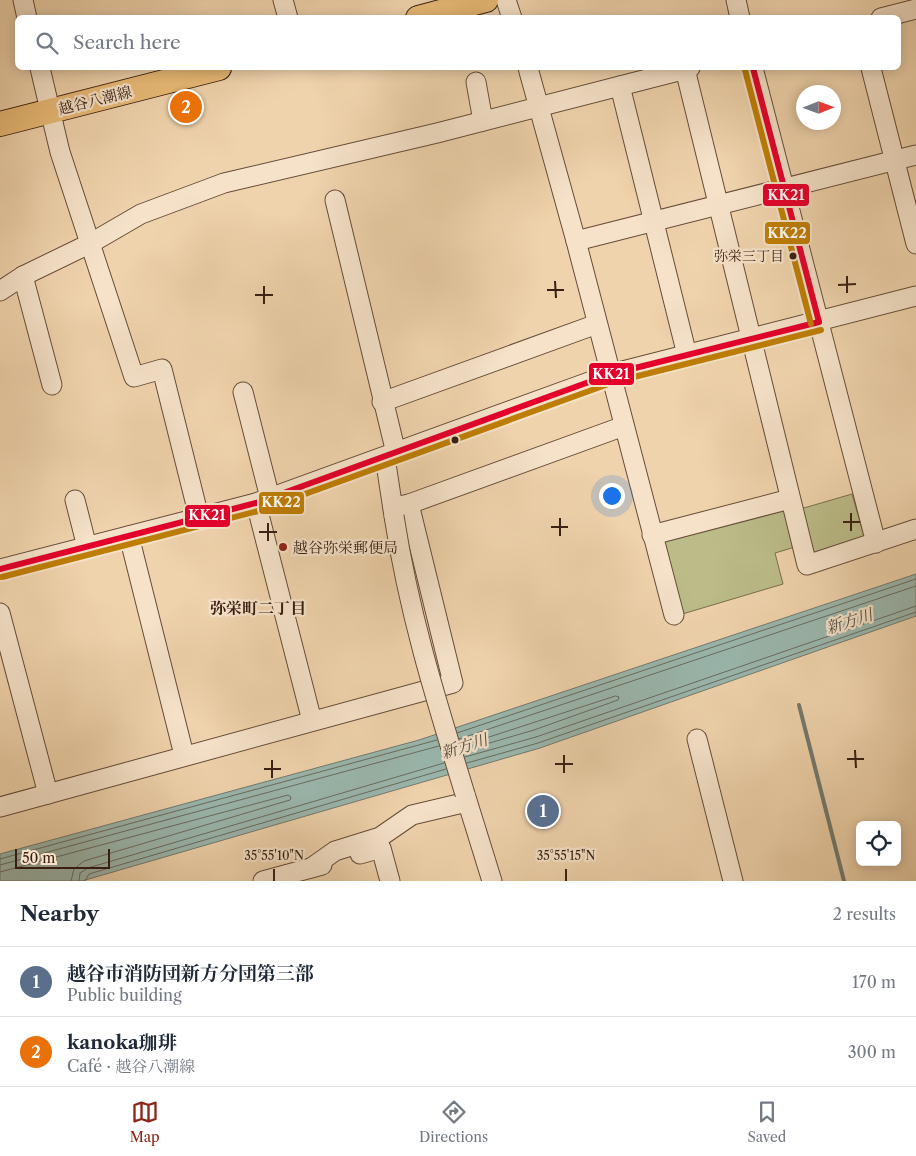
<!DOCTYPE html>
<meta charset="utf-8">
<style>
body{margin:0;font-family:"Libre Caslon Text","Noto Serif JP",serif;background:#f2f2f3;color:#1f2937}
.controls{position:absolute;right:15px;bottom:15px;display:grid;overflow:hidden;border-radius:8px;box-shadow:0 2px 12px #0003}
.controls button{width:45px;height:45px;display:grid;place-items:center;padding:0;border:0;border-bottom:1px solid #e0e1e3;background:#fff;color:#1f2937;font:25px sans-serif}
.compass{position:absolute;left:796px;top:85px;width:45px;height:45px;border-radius:50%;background:#fff;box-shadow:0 2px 12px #0003;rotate:89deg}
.scale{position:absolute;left:15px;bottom:12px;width:95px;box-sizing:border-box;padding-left:5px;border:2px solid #381f12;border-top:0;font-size:14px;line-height:18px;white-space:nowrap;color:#381f12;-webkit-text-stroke:4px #f5e2c9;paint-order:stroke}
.you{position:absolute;left:611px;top:495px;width:18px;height:18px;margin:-12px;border:4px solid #fff;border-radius:50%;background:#1a73e8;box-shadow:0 0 0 8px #1a73e833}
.badge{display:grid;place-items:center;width:32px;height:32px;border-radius:50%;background:#8f2418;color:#fff;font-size:16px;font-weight:700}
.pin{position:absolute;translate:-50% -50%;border:2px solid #fff;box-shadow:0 1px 5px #0006}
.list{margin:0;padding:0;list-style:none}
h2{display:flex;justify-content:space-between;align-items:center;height:65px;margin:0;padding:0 20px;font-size:21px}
h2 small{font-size:16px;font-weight:400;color:#747a83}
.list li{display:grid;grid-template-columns:32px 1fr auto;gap:15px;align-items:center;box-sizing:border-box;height:70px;padding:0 20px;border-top:1px solid #e0e1e3}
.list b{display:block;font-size:19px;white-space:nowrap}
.list p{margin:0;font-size:16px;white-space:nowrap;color:#747a83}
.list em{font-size:16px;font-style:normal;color:#747a83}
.icon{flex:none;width:28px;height:28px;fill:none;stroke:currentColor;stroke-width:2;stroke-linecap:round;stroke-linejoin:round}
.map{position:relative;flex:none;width:916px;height:881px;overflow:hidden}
.search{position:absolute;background:#fff;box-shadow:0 2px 12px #0003;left:15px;right:15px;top:15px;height:55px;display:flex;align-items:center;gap:12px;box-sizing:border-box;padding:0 18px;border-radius:8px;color:#747a83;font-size:19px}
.sheet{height:205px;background:#fff}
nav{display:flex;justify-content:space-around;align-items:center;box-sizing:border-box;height:70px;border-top:1px solid #e0e1e3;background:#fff;font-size:14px;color:#747a83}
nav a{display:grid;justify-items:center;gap:2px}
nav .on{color:#8f2418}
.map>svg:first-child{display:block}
.green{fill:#bbbc88;stroke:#7a6e4d}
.water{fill:#9ab7ae;stroke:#737a70}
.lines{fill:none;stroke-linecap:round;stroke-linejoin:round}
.shore{stroke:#696b60;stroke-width:1}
.stream{stroke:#737a70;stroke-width:4}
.minor-casing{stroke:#664c38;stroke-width:21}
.major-casing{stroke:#381f12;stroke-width:26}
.minor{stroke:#f5e2c9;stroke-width:19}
.major{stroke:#e8ba76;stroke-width:24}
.minor-bridge-casing{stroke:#664c38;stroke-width:21;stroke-linecap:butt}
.minor-bridge{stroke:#f5e2c9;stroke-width:19}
.bus-1-casing{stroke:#f5e2c9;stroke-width:10}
.bus-2-casing{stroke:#f5e2c9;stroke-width:10}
.bus-1{stroke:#e4002b;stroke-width:6}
.bus-2{stroke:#be7e05;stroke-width:6}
.ticks{fill:none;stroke:#381f12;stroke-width:2}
.bus-dot{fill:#381f12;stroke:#f5e2c9;stroke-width:2}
.poi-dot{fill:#8f2418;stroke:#f5e2c9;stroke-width:2}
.labels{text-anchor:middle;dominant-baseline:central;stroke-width:4.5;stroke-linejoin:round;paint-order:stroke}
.bus-label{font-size:14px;fill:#381f12;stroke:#f5e2c9;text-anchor:end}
.street-label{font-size:15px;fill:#381f12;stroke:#f5e2c9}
.poi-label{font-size:15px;fill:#381f12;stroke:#f5e2c9;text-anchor:start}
.neighbourhood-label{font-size:16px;font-weight:bold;fill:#381f12;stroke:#f5e2c9}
.water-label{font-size:16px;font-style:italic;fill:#554d41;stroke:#f5e2c9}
.ticks-label{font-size:12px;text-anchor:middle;fill:#381f12;stroke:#f5e2c9;stroke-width:4.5;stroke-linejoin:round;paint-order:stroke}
.line-badge{stroke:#f5e2c9;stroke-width:2}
.badge-label{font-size:14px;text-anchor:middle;font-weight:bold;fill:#fff}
</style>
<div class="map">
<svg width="916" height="881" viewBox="0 0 916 881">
<rect width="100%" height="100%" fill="#efd3ac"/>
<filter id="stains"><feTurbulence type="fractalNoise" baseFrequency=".004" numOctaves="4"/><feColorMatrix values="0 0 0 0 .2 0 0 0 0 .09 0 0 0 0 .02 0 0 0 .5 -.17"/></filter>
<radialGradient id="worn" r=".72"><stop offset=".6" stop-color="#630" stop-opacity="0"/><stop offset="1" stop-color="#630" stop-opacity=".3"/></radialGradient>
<g class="green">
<polygon points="852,494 864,536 862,542 814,558 797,510"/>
<polygon points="785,508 795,547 775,553 783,584 679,615 660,543 664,538"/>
</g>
<polygon class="water" points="916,574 916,616 540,748 82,881 0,881 0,854 419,740"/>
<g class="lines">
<g class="shore">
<polygon points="616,696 619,697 618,700 534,730 486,744 483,742 484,739"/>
<polyline points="457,733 916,579"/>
<polyline points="459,739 916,586"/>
<polyline points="465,757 536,737 916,606"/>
<polyline points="467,763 538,743 916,612"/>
<polyline points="0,859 437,740"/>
<polyline points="0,865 439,746"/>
<polyline points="0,872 288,795 291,797 290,800 84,861 74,869 71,881"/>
<polyline points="79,881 80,873 88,868 444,763"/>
<polyline points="85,881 89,874 446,769"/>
</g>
<polyline class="stream" points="799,705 844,881"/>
<defs>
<g id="minor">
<polyline points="23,0 27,18"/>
<polyline points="283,0 288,18"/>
<polyline points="506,0 512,18"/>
<polyline points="736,0 740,18"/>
<polyline points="881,18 916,9"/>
<polyline points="40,68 60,152 134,377 162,369 199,517"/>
<polyline points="528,68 576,241 674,615"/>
<polyline points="753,68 876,543"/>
<polyline points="871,68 916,244"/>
<polyline points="685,69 807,565 916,529"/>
<polyline points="476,82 483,121"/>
<polyline points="620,86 687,355"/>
<polyline points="335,200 396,453"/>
<polyline points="576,241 916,155"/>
<polyline points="23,276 52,385"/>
<polyline points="0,291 23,276 91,243 141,214 224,183 437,133 690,68"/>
<polyline points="243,392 270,498"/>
<polyline points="382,402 597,324"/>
<polyline points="385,457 394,516"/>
<polyline points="75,500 87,547"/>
<polyline points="256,503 312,721"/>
<polyline points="393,507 409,504 624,426"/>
<polyline points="652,535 790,499"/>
<polyline points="129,536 184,755"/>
<polyline points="0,569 256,503 611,374 916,296"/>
<polyline points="0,613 48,794"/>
<polyline points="697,739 733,881"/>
<polyline points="465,794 492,881"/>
<polyline points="0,807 453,683 409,504"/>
<polyline points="360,854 381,848 390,881"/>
<polyline points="311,868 335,851 380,837 412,815 467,802"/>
<polyline points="263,881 322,865"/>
</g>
<g id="major">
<polyline points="418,18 486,0"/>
<polyline points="0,124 219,68"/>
</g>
</defs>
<use href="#minor" class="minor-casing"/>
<use href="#major" class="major-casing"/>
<use href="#minor" class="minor"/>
<use href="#major" class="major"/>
<defs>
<path id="minor-bridge" d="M394,516C409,614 436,700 465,794"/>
</defs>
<use href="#minor-bridge" class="minor-bridge-casing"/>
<use href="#minor-bridge" class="minor-bridge"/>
<defs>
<g id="bus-1">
<polyline points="753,68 819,322"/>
<polyline points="0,569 256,503 611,374 819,322"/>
</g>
<g id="bus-2">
<polyline points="745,70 811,324"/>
<polyline points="2,577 258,511 614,382 821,330"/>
</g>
</defs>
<use href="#bus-1" class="bus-1-casing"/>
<use href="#bus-2" class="bus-2-casing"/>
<use href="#bus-1" class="bus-1"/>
<use href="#bus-2" class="bus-2"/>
</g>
<path class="ticks" d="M847,276V293M555,281L556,298M838,285L856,284M264,286V304M547,290H564M255,295H273M851,513V531M560,518V536M843,522H860M268,523V541M551,527H568M259,532H277M855,750L856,768M564,755V773M847,759H864M272,760V778M555,764H573M264,769H281M274,869V881M566,869V881"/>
<g class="bus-dot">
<circle cx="793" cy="256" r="4.5"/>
<circle cx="455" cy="440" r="4.5"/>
</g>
<circle class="poi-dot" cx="283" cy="547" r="5"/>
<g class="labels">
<g class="bus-label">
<text x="784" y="256">弥栄三丁目</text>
</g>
<g class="street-label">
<text transform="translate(95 100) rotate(-14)">越谷八潮線</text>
</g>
<g class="poi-label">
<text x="293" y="547">越谷弥栄郵便局</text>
</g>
<g class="neighbourhood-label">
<text x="258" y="608">弥栄町二丁目</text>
</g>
<g class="water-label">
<text transform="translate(849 621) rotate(-18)">新方川</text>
<text transform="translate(464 746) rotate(-18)">新方川</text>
</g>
</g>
<g class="ticks-label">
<text x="274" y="860">35°55'10"N</text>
<text x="566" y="860">35°55'15"N</text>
</g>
<g class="line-badge">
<rect x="762" y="183" width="48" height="24" rx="5" fill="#e4002b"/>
<rect x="764" y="221" width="47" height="24" rx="5" fill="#be7e05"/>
<rect x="588" y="362" width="47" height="24" rx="5" fill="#e4002b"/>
<rect x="258" y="491" width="47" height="24" rx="5" fill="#be7e05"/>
<rect x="184" y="504" width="47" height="24" rx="5" fill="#e4002b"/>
</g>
<g class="badge-label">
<text x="786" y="200">KK21</text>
<text x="787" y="238">KK22</text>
<text x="611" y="379">KK21</text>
<text x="281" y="507">KK22</text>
<text x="207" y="520">KK21</text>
</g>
<rect width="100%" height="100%" filter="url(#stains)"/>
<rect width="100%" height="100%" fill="url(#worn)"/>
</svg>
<div class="controls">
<button><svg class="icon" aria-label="locate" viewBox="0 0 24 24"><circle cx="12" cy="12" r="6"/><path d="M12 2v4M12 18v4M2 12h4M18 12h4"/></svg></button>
</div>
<svg class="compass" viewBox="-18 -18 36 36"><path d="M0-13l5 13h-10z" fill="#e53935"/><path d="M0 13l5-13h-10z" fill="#747a83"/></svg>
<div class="scale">50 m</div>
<div class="you"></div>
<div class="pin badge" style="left:543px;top:811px;background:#5c6f8a">1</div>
<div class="pin badge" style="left:186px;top:107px;background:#e8710a">2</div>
<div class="search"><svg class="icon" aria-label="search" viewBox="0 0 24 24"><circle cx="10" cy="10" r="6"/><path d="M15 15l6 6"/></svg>Search here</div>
</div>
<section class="sheet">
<h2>Nearby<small>2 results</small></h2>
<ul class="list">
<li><span class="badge" style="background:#5c6f8a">1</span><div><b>越谷市消防団新方分団第三部</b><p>Public building</p></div><em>170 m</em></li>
<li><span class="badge" style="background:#e8710a">2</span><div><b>kanoka珈琲</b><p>Café · 越谷八潮線</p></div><em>300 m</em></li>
</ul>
</section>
<nav>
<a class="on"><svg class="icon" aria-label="map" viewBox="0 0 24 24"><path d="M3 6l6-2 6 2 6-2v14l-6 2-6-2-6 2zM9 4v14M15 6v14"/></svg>Map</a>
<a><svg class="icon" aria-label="directions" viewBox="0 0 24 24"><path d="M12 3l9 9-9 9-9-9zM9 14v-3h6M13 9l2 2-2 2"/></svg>Directions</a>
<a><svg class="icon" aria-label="saved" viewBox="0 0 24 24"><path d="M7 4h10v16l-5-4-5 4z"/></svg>Saved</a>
</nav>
